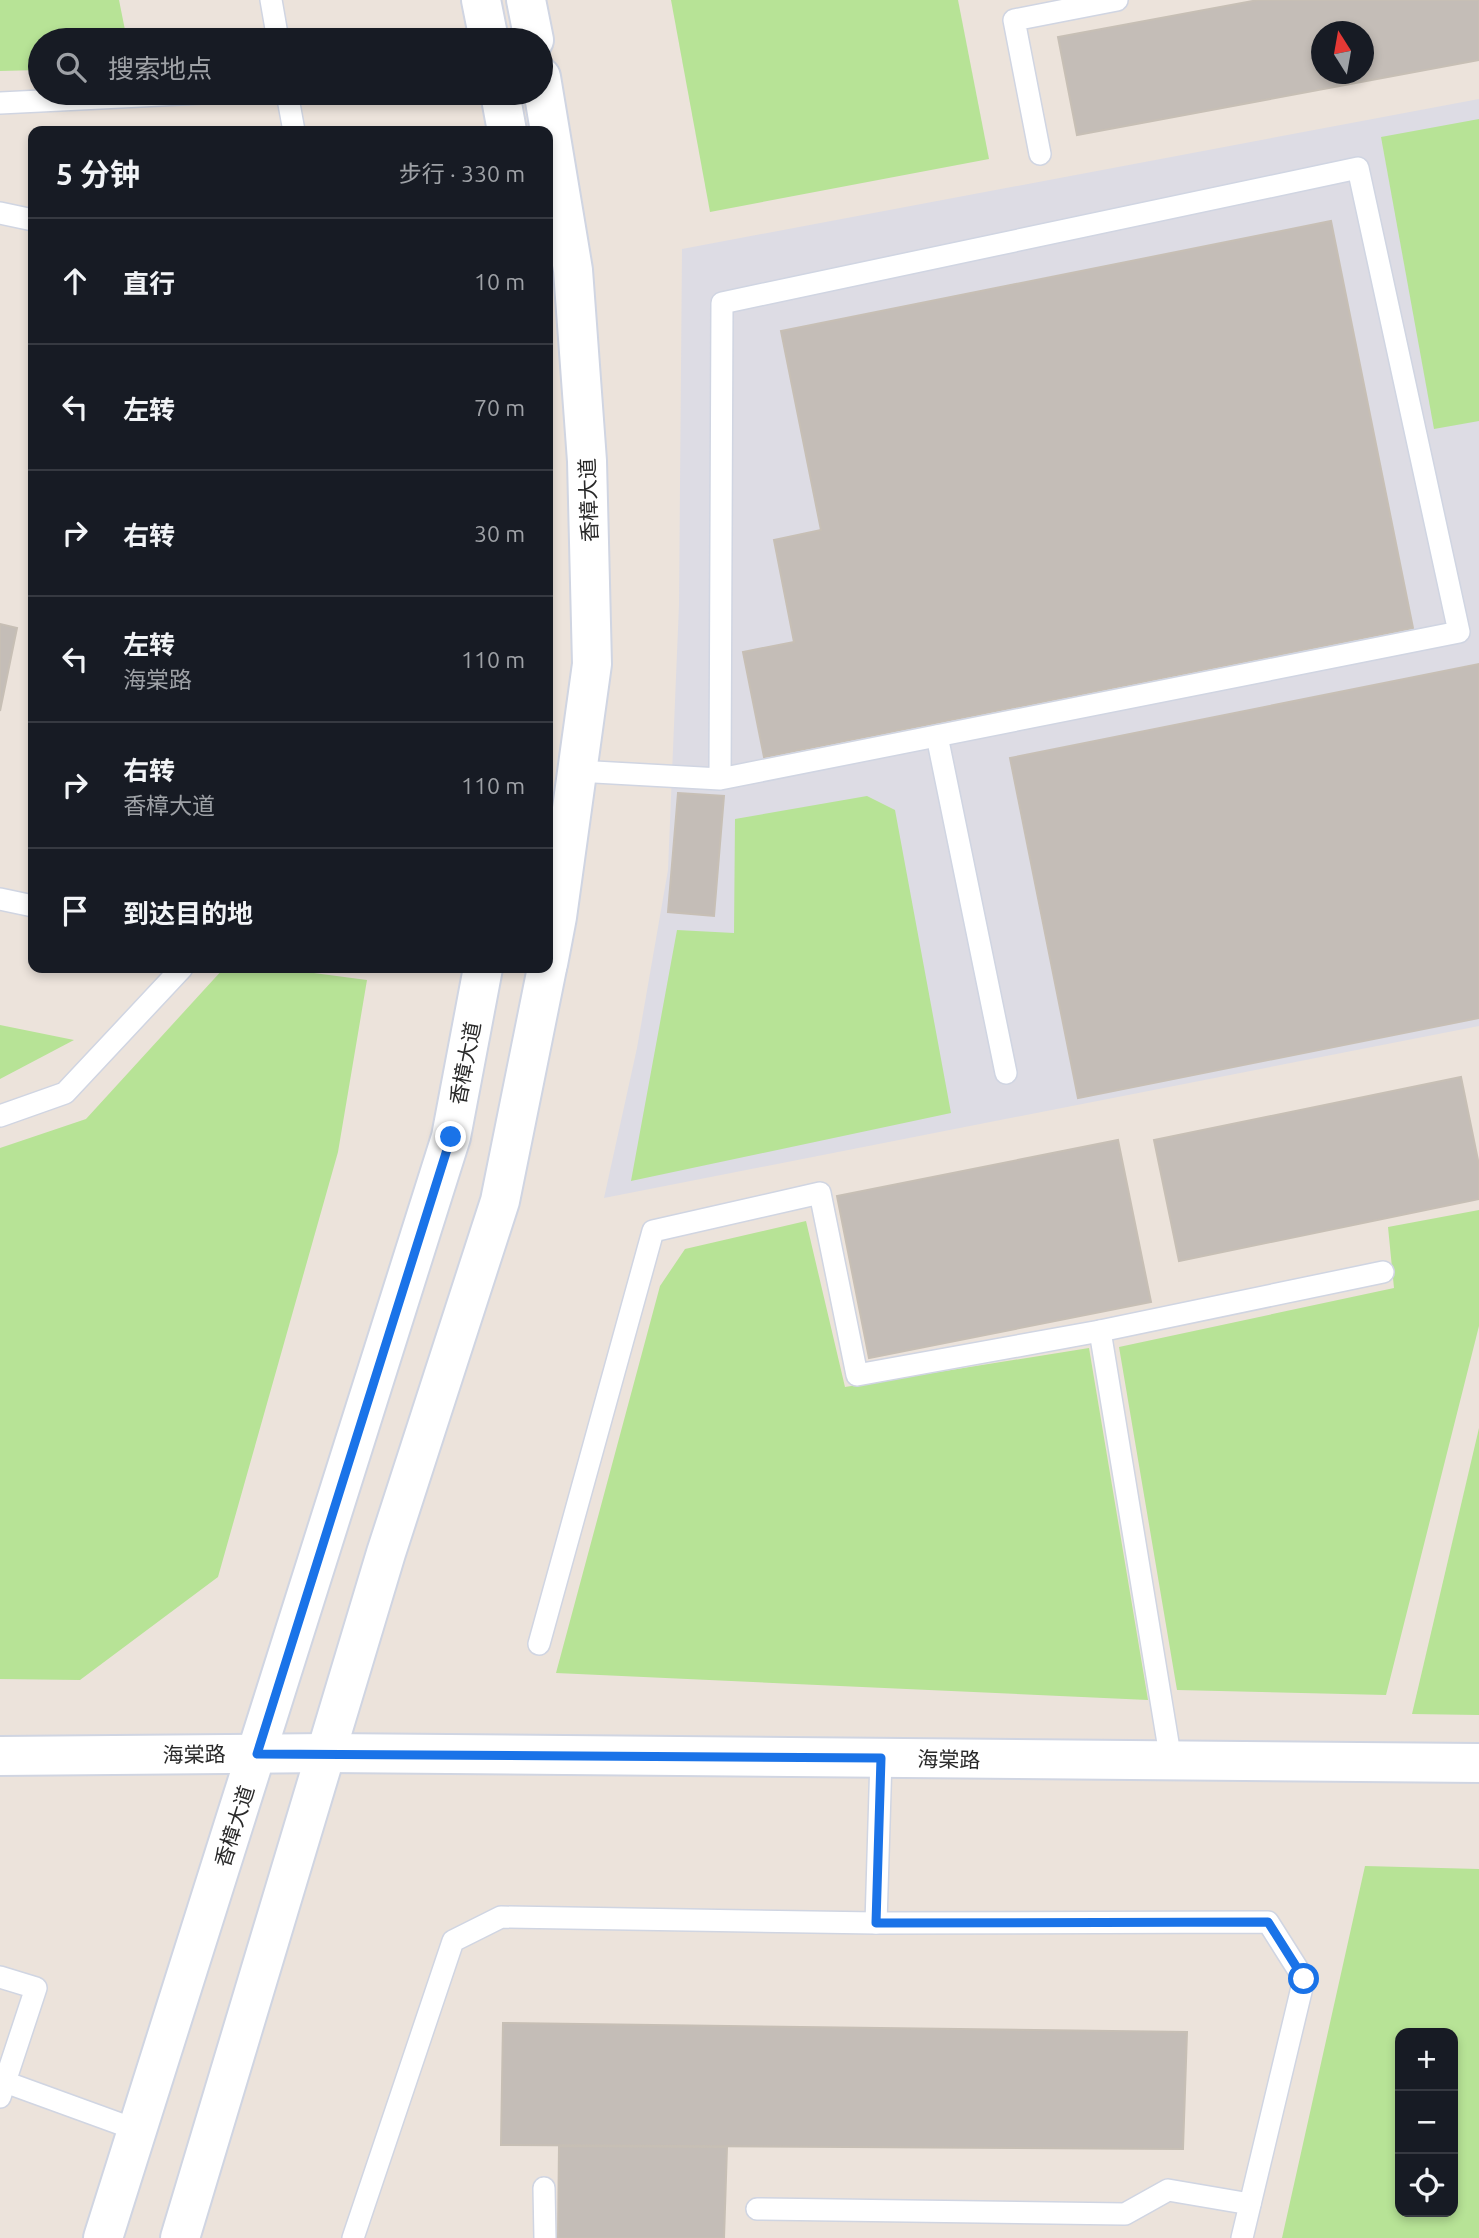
<!DOCTYPE html>
<html lang="zh">
<meta charset="utf-8">
<style>
body{margin:0;font-family:Ubuntu,"Noto Sans SC",sans-serif;background:#242831;color:#f1f3f6}
.controls{position:absolute;right:21px;bottom:21px;display:grid;overflow:hidden;border-radius:14px;box-shadow:0 4px 10px #0003}
.controls button{width:63px;height:63px;display:grid;place-items:center;padding:0;border:0;border-bottom:2px solid #363941;background:#171b24;color:#f1f3f6;font:35px sans-serif}
.compass{position:absolute;left:1311px;top:21px;width:63px;height:63px;border-radius:50%;background:#171b24;box-shadow:0 4px 10px #0003;rotate:349deg}
.stop{position:absolute;width:21px;height:21px;margin:-16px;border:5px solid #1a73e8;border-radius:50%;background:#fff}
.stop.end{background:#1a73e8;border-color:#fff;box-shadow:0 2px 7px #0008}
.list{margin:0;padding:0;list-style:none}
h2{display:flex;justify-content:space-between;align-items:center;height:91px;margin:0;padding:0 28px;font-size:30px}
h2 small{font-size:23px;font-weight:400;color:#9ea1a6}
.list li{display:grid;grid-template-columns:46px 1fr auto;gap:21px;align-items:center;box-sizing:border-box;height:126px;padding:0 28px;border-top:2px solid #363941}
.list b{display:block;font-size:26px;white-space:nowrap}
.list p{margin:0;font-size:23px;white-space:nowrap;color:#9ea1a6}
.list em{font-size:23px;font-style:normal;color:#9ea1a6}
.icon{flex:none;width:38px;height:38px;fill:none;stroke:currentColor;stroke-width:2;stroke-linecap:round;stroke-linejoin:round}
.map{position:relative;flex:none;width:1479px;height:2238px;overflow:hidden}
.search{position:absolute;background:#171b24;box-shadow:0 4px 10px #0003;left:28px;top:28px;width:525px;height:77px;display:flex;align-items:center;gap:18px;box-sizing:border-box;padding:0 24px;border-radius:38px;color:#9ea1a6;font-size:26px}
.panel{position:absolute;background:#171b24;box-shadow:0 4px 10px #0003;left:28px;top:126px;width:525px;height:847px;border-radius:14px}
.map>svg:first-child{display:block}
.industrial{fill:#dddce4}
.green{fill:#b7e396;fill-rule:evenodd}
.building{fill:#c4bdb7;stroke:#c7bfb5;stroke-width:2;fill-rule:evenodd}
.lines{fill:none;stroke-linecap:round;stroke-linejoin:round}
.lane-casing{stroke:#d0d5e2;stroke-width:24}
.secondary-casing{stroke:#d0d5e2;stroke-width:42}
.lane{stroke:#fff;stroke-width:21}
.secondary{stroke:#fff;stroke-width:38}
.route{stroke:#1a73e8;stroke-width:9}
.labels{text-anchor:middle;dominant-baseline:central;stroke-width:6;stroke-linejoin:round;paint-order:stroke}
.street-label{font-size:21px;fill:#292929;stroke:#fff}
</style>
<div class="map">
<svg width="1479" height="2238" viewBox="0 0 1479 2238">
<rect width="100%" height="100%" fill="#ece3db"/>
<polygon class="industrial" points="1479,99 1479,1026 604,1198 637,1048 668,870 679,605 682,249"/>
<g class="green">
<polygon points="0,0 119,0 127,40 40,40 40,70 0,71"/>
<polygon points="671,0 958,0 989,159 710,212"/>
<polygon points="1479,119 1479,421 1434,429 1381,137"/>
<polygon points="867,796 895,810 951,1113 631,1181 677,930 734,933 735,819"/>
<polygon points="224,968 276,968 367,980 338,1152 218,1577 80,1680 0,1679 0,1148 86,1119"/>
<polygon points="0,1025 74,1040 0,1079"/>
<polygon points="1479,1210 1479,1326 1386,1695 1177,1690 1119,1347 1394,1288 1388,1227"/>
<polygon points="806,1221 845,1387 1089,1348 1148,1700 556,1673 660,1286 685,1249"/>
<polygon points="1479,1428 1479,1715 1412,1714"/>
<path d="M1365,1866L1479,1869V2238H1282ZM1400,2033H1453V2212H1400Z"/>
</g>
<g class="building">
<path d="M1258,0H1479V60L1077,135L1058,37ZM1322,32H1364V74H1322Z"/>
<polygon points="1331,221 1413,628 764,757 743,652 794,642 774,540 821,530 781,331"/>
<polygon points="0,624 17,628 0,711"/>
<polygon points="1479,664 1479,1018 1078,1098 1010,758"/>
<polygon points="678,793 724,796 714,916 668,912"/>
<polygon points="1461,1077 1479,1165 1479,1199 1179,1261 1154,1140"/>
<polygon points="1118,1140 1151,1302 869,1358 837,1196"/>
<polygon points="503,2023 1187,2032 1183,2149 501,2145"/>
<polygon points="559,2146 727,2147 724,2238 558,2238"/>
</g>
<g class="lines">
<defs>
<g id="lane">
<polyline points="271,0 278,40"/>
<polyline points="287,93 294,131"/>
<polyline points="0,103 201,93"/>
<polyline points="1040,154 1014,20 1117,0"/>
<polyline points="0,213 33,220"/>
<polyline points="937,736 1006,1073"/>
<polyline points="577,771 720,779 1459,632 1358,168 722,303 720,779"/>
<polyline points="0,899 33,906"/>
<polyline points="0,1116 65,1093 182,968"/>
<polyline points="1100,1331 1383,1272"/>
<polyline points="539,1644 653,1231 820,1193 857,1375 1100,1331 1171,1761"/>
<polyline points="876,1923 881,1758"/>
<polyline points="0,1977 36,1988 0,2097"/>
<polyline points="5,2082 137,2130"/>
<polyline points="544,2188 545,2238"/>
<polyline points="757,2209 1125,2214 1168,2190 1250,2204"/>
<polyline points="353,2238 453,1941 501,1917 876,1923 1268,1922 1304,1979 1242,2238"/>
</g>
<g id="secondary">
<polyline points="481,0 489,40"/>
<polyline points="526,0 534,40"/>
<polyline points="541,77 573,270 587,461 592,664 557,917 548,964"/>
<polyline points="500,93 507,131"/>
<polyline points="0,1756 326,1753 1479,1763"/>
<polyline points="103,2238 451,1137 483,968"/>
<polyline points="180,2238 386,1553 500,1201 547,968"/>
</g>
</defs>
<use href="#lane" class="lane-casing"/>
<use href="#secondary" class="secondary-casing"/>
<use href="#lane" class="lane"/>
<use href="#secondary" class="secondary"/>
</g>
<g class="lines">
<polyline class="route" points="451,1137 257,1754 881,1758 876,1923 1268,1922 1304,1979"/>
</g>
<g class="labels">
<g class="street-label">
<text transform="translate(588 500) rotate(-92)">香樟大道</text>
<text transform="translate(465 1063) rotate(-79)">香樟大道</text>
<text transform="translate(194 1754) rotate(-1)">海棠路</text>
<text transform="translate(949 1759) rotate(1)">海棠路</text>
<text transform="translate(234 1826) rotate(-72)">香樟大道</text>
</g>
</g>
</svg>
<div class="controls">
<button>+</button>
<button>−</button>
<button><svg class="icon" aria-label="locate" viewBox="0 0 24 24"><circle cx="12" cy="12" r="6"/><path d="M12 2v4M12 18v4M2 12h4M18 12h4"/></svg></button>
</div>
<svg class="compass" viewBox="-18 -18 36 36"><path d="M0-13l5 13h-10z" fill="#e53935"/><path d="M0 13l5-13h-10z" fill="#9ea1a6"/></svg>
<div class="stop" style="left:1304px;top:1979px"></div>
<div class="stop end" style="left:451px;top:1137px"></div>
<div class="search"><svg class="icon" aria-label="search" viewBox="0 0 24 24"><circle cx="10" cy="10" r="6"/><path d="M15 15l6 6"/></svg>搜索地点</div>
<section class="panel">
<h2>5 分钟<small>步行 · 330 m</small></h2>
<ul class="list">
<li><svg class="icon" aria-label="ahead" viewBox="0 0 24 24"><path d="M12 20V5M6 11l6-6 6 6"/></svg><div><b>直行</b></div><em>10 m</em></li>
<li><svg class="icon" aria-label="left" viewBox="0 0 24 24"><path d="M17 20v-9H6M10 6l-5 5 5 5"/></svg><div><b>左转</b></div><em>70 m</em></li>
<li><svg class="icon" aria-label="right" viewBox="0 0 24 24"><path d="M7 20v-9h11M14 6l5 5-5 5"/></svg><div><b>右转</b></div><em>30 m</em></li>
<li><svg class="icon" aria-label="left" viewBox="0 0 24 24"><path d="M17 20v-9H6M10 6l-5 5 5 5"/></svg><div><b>左转</b><p>海棠路</p></div><em>110 m</em></li>
<li><svg class="icon" aria-label="right" viewBox="0 0 24 24"><path d="M7 20v-9h11M14 6l5 5-5 5"/></svg><div><b>右转</b><p>香樟大道</p></div><em>110 m</em></li>
<li><svg class="icon" aria-label="arrive" viewBox="0 0 24 24"><path d="M6 21V4h12l-3 4 3 4H6"/></svg><div><b>到达目的地</b></div></li>
</ul>
</section>
</div>
